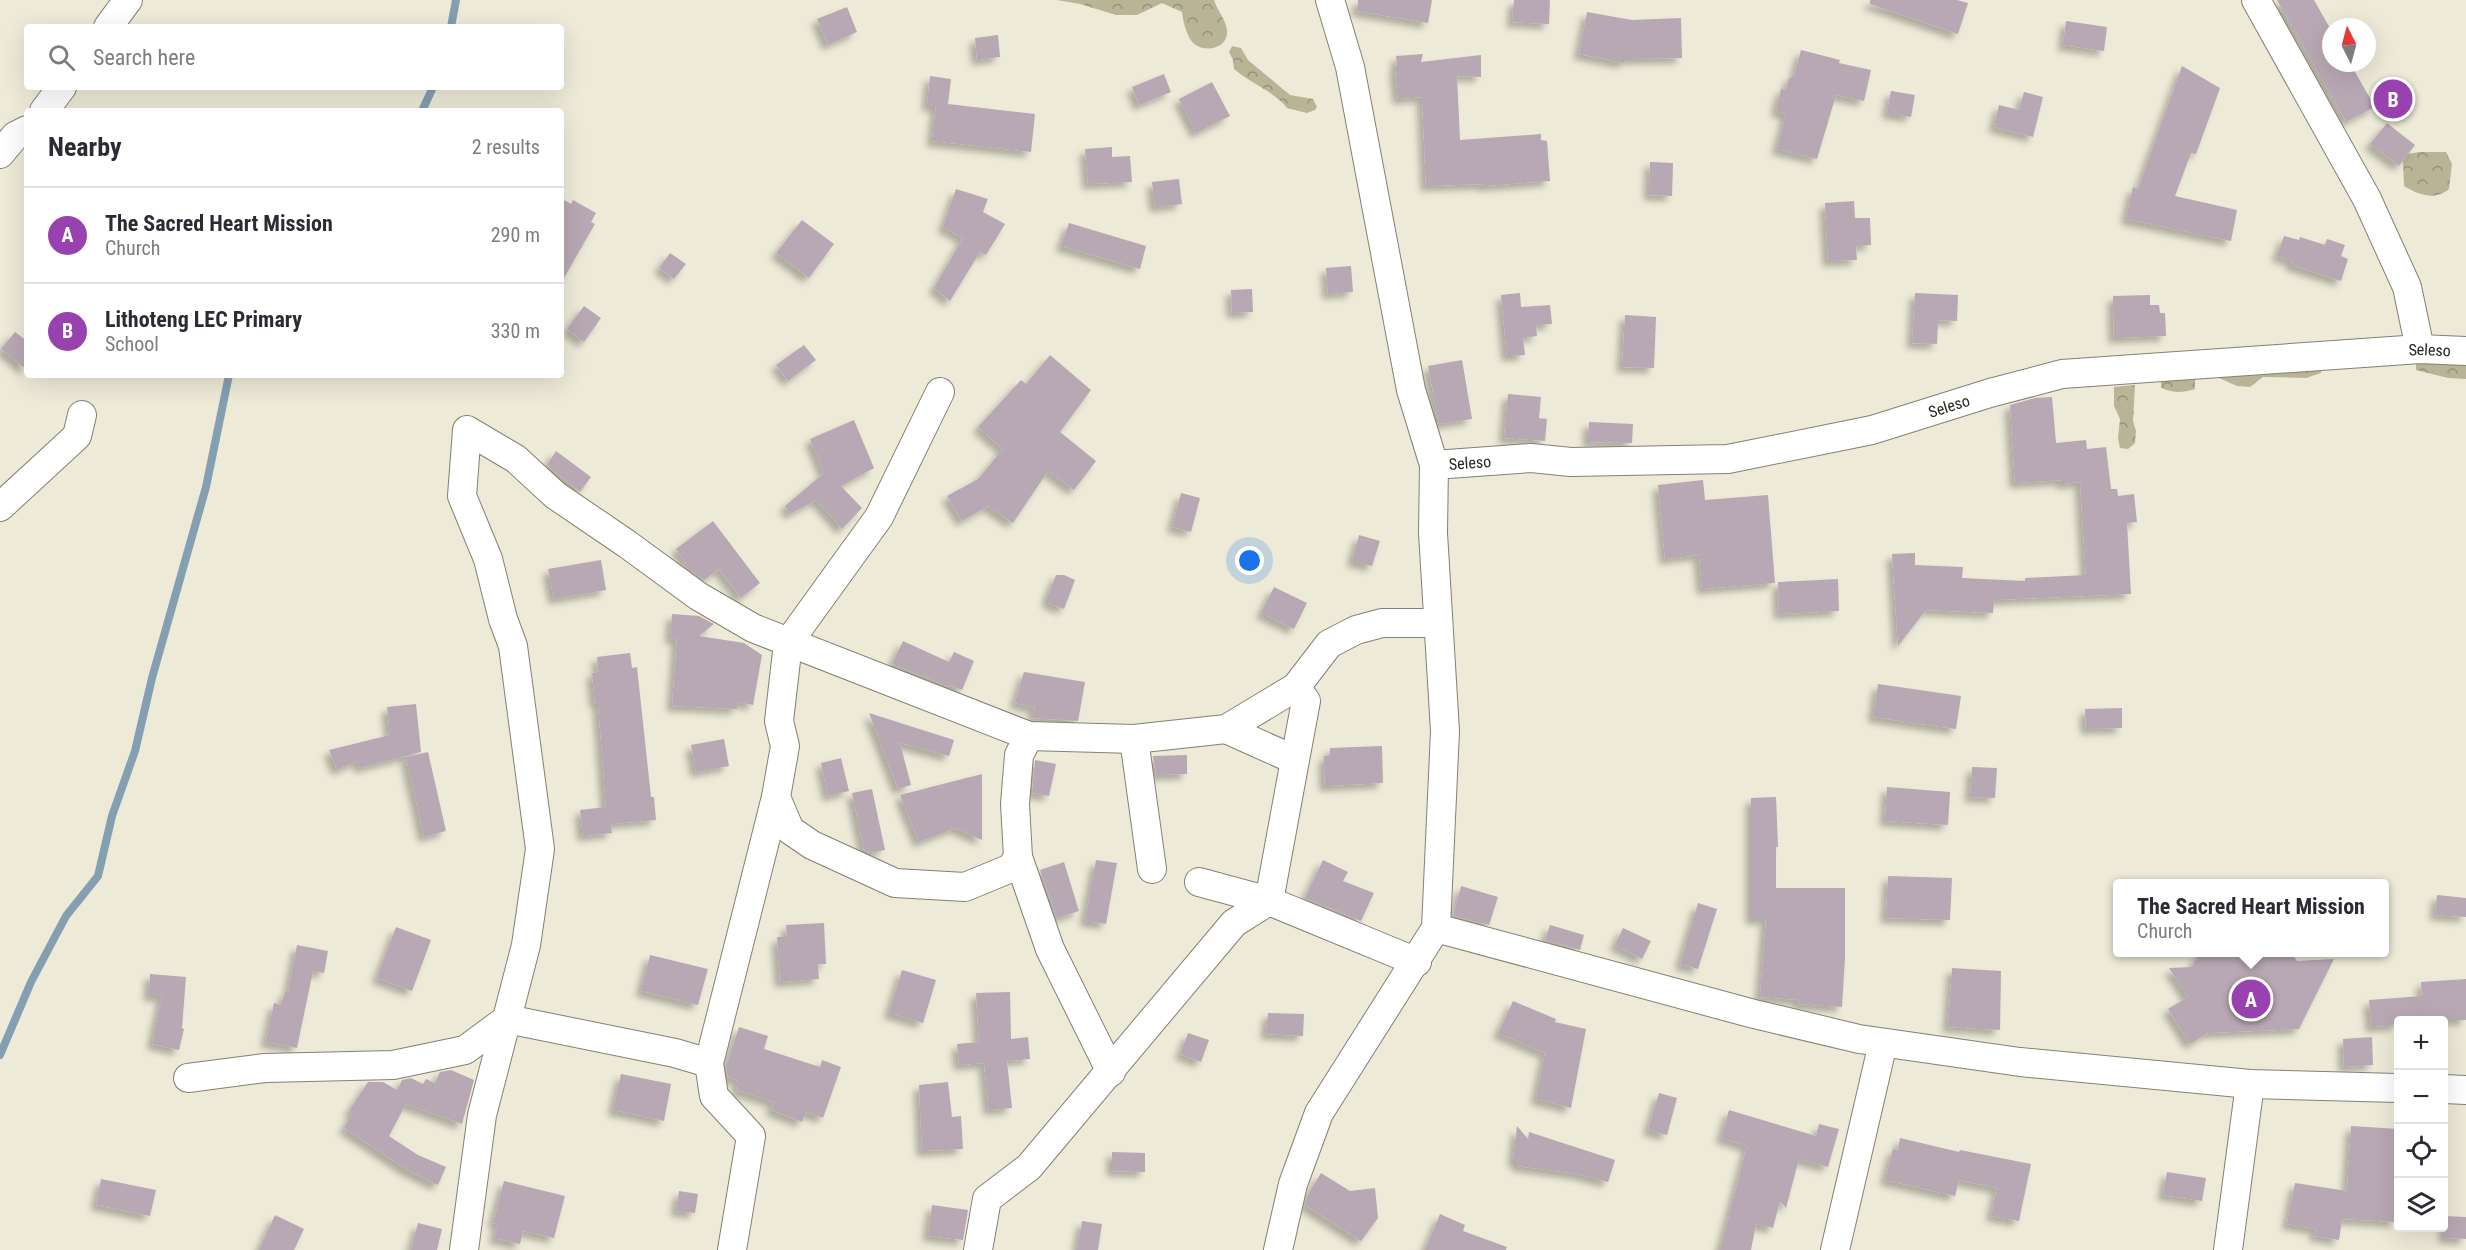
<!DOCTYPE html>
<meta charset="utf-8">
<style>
body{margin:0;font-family:"Roboto Condensed",sans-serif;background:#f2f2f3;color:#2b2b33}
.controls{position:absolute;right:18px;bottom:18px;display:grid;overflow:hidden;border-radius:6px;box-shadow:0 6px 24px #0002}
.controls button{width:54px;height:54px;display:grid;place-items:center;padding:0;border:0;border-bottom:2px solid #e1e1e2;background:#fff;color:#2b2b33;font:30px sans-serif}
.compass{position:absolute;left:2322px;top:18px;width:54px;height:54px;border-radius:50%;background:#fff;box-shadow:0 6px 24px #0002;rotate:354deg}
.you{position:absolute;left:1250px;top:561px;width:21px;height:21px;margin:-15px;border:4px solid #fff;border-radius:50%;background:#1a73e8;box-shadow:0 0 0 9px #1a73e833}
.badge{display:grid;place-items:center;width:39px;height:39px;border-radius:50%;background:#9742af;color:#fff;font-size:20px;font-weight:700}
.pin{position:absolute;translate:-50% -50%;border:3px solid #fff;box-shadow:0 2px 6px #0006}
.popup{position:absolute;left:2113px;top:879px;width:276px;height:78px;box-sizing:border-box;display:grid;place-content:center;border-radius:6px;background:#fff;filter:drop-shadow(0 2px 4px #0005);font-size:20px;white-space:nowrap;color:#7c7c81}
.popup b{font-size:22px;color:#2b2b33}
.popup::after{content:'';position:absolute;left:50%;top:100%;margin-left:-12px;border:12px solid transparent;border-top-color:#fff}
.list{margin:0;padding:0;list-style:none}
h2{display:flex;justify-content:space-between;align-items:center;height:78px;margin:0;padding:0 24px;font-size:26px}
h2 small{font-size:20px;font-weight:400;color:#7c7c81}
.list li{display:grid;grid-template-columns:39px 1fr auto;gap:18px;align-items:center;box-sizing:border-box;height:96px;padding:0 24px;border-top:2px solid #e1e1e2}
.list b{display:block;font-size:22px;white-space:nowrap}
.list p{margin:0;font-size:20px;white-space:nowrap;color:#7c7c81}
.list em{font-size:20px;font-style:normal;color:#7c7c81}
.icon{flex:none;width:33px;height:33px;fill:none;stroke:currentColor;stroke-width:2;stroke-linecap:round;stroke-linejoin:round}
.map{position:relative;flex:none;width:2466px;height:1250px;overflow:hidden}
.search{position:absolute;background:#fff;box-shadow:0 6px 24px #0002;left:24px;top:24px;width:540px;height:66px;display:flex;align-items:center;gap:15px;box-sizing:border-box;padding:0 21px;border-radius:6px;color:#7c7c81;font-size:22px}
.panel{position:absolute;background:#fff;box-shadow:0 6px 24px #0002;left:24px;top:108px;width:540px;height:270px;border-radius:6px}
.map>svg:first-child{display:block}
.forest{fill:url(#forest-crowns)}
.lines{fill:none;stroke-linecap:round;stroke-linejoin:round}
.stream{stroke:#849eb2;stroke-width:8}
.building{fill:#b8a8b3;filter:url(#shadow)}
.minor-casing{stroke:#848171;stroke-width:30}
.minor{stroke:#fff;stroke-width:28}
.labels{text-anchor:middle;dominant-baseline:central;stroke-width:5;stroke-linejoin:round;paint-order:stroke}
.street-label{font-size:16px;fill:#27251f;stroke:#edead8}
</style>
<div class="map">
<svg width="2466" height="1250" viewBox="0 0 2466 1250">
<defs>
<pattern id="forest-crowns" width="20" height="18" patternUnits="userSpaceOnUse" patternTransform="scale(1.5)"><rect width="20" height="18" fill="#b9b496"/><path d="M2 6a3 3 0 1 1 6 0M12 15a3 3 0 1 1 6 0" fill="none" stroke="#96927a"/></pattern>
<filter id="shadow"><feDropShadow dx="-5.5" dy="5.5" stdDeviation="3" flood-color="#0004"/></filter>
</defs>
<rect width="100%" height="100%" fill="#edead8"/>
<g class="forest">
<path d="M1057,0H1214C1217,10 1226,20 1227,30C1229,50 1200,55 1190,39C1186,32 1183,21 1182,12L1162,3L1137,15H1116L1080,4Z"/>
<path d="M1232,46L1241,48L1248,60L1290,95L1313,99L1317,107L1315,110L1307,113L1287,108C1276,93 1249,82 1234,69L1233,60L1229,52Z"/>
<path d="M2419,152H2446L2452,164L2449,189C2435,201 2419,195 2404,186L2403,161L2408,154Z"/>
<polygon points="2466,359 2466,379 2448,378 2416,370 2416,364 2424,361"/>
<polygon points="2320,366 2321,373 2306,378 2263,377 2250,387 2237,386 2219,378 2219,372"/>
<path d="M2195,376V389C2182,393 2174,393 2161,388V377Z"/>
<polygon points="2135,385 2133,421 2136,431 2135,443 2128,449 2120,448 2118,438 2120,419 2114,406 2114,387"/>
</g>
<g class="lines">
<g class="stream">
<polyline points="451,27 456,0"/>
<polyline points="422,111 433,87"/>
<polyline points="0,1055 31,982 66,916 98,876 112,816 135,751 152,678 206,487 229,375"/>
</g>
</g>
<g class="building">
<polygon points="1358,0 1432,0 1428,23 1357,11"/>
<polygon points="1514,0 1550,0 1549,24 1512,22"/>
<polygon points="1870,0 1957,0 1968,3 1958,34 1870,4"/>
<polygon points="2277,0 2314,0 2331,30 2331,63 2350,63 2375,107 2346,122"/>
<polygon points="847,7 857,32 828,45 817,19"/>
<polygon points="1587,12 1632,20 1681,18 1682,58 1625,59 1624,63 1579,54"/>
<polygon points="2066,21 2107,27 2104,51 2063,45"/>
<polygon points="998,35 1000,57 977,60 975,38"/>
<polygon points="1801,50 1840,60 1839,63 1871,70 1864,101 1836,95 1817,159 1777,149 1786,114 1776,111 1781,89 1786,90 1789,78 1794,76"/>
<polygon points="1423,54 1421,62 1481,55 1481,77 1457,76 1460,140 1541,134 1541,140 1547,141 1550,181 1484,186 1483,184 1426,186 1422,97 1398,99 1395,67 1397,66 1396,56"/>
<polygon points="2182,66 2220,88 2196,154 2191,153 2175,196 2237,210 2231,241 2126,219 2133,187 2138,189"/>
<polygon points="1164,74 1171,92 1139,105 1132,87"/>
<polygon points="930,76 951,79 948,104 1035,114 1031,152 932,141 936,106 927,106"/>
<polygon points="1212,82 1230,116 1196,133 1179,99"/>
<polygon points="1891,91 1915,95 1911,117 1887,113"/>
<polygon points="2024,92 2043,97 2033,137 1994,127 1999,105 2019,110"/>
<polygon points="2387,123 2415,145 2399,166 2370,144"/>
<polygon points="1112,147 1112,157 1130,156 1132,182 1088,184 1085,149"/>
<polygon points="1650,162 1673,163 1672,196 1649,195"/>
<polygon points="1179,179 1182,204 1155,207 1152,182"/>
<polygon points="956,189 988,199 983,212 1005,224 986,255 980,252 950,301 934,288 963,238 943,227"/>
<polygon points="561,198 571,204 573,200 596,213 591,222 595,224 561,283"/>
<polygon points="1854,201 1855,218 1870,218 1871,245 1856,246 1857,260 1828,261 1825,203"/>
<polygon points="802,220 834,244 809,278 776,253"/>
<polygon points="1069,223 1146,246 1140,269 1061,246"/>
<polygon points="2284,236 2299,240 2300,237 2325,245 2327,239 2345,245 2341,256 2348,259 2341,281 2291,265 2292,261 2277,256"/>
<polygon points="670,253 686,264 674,279 659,268"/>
<polygon points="1351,266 1353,292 1328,294 1326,268"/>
<polygon points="1252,289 1253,312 1232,313 1231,290"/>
<polygon points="1520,293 1521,307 1550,305 1552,324 1536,325 1537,336 1523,338 1525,355 1507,356 1501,295"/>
<polygon points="1915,293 1958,295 1957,321 1938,320 1937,344 1912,343"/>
<polygon points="2150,295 2150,305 2159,305 2160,313 2165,313 2166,336 2114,338 2113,296"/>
<polygon points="584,306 601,318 584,342 567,329"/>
<polygon points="1625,315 1656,317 1654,368 1622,367"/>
<polygon points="15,332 27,341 27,370 1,349"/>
<polygon points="804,345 816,360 788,381 776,365"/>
<polygon points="1050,355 1091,390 1060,432 1096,461 1074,490 1048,471 1013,523 988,506 962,521 947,496 978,479 1003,449 978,427 1021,380 1026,384"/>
<polygon points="1462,360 1472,419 1439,424 1428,366"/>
<polygon points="1508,394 1541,397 1539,418 1547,419 1545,441 1504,438"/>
<polygon points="2052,397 2056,443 2086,440 2087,449 2106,447 2111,489 2117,489 2118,496 2134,494 2137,522 2127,523 2131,594 1994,600 1993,613 1926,610 1898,646 1892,554 1915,553 1915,565 1963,567 1962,578 2025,581 2025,578 2086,575 2080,482 2062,484 2062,480 2015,483 2010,405 2035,398"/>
<polygon points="854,420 874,468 841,486 862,508 842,529 816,500 790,514 785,506 824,473 810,439"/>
<polygon points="1589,422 1633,424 1632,443 1588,442"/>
<polygon points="556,451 591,477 580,492 547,465"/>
<polygon points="1703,480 1705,500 1768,495 1775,583 1702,589 1699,555 1665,559 1658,485"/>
<polygon points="1181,493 1200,498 1191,532 1172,527"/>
<polygon points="713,521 760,583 741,598 719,569 704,580 683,565 686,563 676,549"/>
<polygon points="1359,535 1380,541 1372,566 1352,561"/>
<polygon points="601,560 606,590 554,599 548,569"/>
<polygon points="1056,575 1064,575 1075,580 1064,609 1048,603 1048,595"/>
<polygon points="1838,579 1839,611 1779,614 1778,582"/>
<polygon points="1274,587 1307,603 1294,629 1261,613"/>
<polygon points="672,614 699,616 714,624 699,636 744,643 762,655 753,705 737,702 737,709 672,706 677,639 670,638"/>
<polygon points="903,641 949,662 954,652 974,661 962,690 950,685 949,687 892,664"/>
<polygon points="630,653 632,668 637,667 651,797 654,797 656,820 611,824 612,833 583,836 580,810 606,807 598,702 595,703 592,673 598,672 597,657"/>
<polygon points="1024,672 1085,682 1078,721 1033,718 1035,708 1015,703"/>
<polygon points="1878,684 1961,696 1956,729 1873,717"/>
<polygon points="416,704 421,752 360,768 358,761 337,770 329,750 390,735 387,707"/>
<polygon points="2122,708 2122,728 2086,729 2085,709"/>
<polygon points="869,713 954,740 949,756 900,743 911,785 898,789"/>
<polygon points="724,739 729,766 696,772 691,745"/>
<polygon points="1382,746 1383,783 1325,786 1324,756 1330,756 1330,748"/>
<polygon points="428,752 446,831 424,837 406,757"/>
<polygon points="1187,755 1187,774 1156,775 1153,756"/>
<polygon points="841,758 849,791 828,796 821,763"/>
<polygon points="1035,760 1056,764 1049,796 1032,793"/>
<polygon points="1972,767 1997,768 1995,798 1970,797"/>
<polygon points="982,774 982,840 955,828 919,842 900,795"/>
<polygon points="1887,787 1950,792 1948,825 1885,821"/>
<polygon points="872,789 885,850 870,853 864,850 852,793"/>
<polygon points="1776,797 1778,847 1776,847 1776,888 1845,888 1845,958 1842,1007 1798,1004 1799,1000 1760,997 1766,919 1751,919 1751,798"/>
<polygon points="1096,860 1117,863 1106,924 1085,921"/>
<polygon points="1323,860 1348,872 1343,881 1374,893 1361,921 1305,898"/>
<polygon points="1064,862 1079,911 1057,918 1040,870"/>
<polygon points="1888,876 1952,878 1950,920 1886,918"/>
<polygon points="1461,886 1498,897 1489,925 1453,916"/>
<polygon points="2437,895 2466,898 2466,917 2435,915"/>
<polygon points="1698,903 1717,909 1698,969 1680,964"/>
<polygon points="824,923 826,964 818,964 819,979 780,982 777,937 787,937 786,925"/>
<polygon points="1550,925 1584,935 1580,950 1545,940"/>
<polygon points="396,927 431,940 412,991 377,978"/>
<polygon points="1623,928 1651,941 1642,959 1615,945"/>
<polygon points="297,945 328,951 324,973 313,971 297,1048 266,1042 274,1003 281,1005 285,992 288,992"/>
<polygon points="2200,952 2291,952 2297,961 2334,959 2299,1029 2208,1033 2190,1044 2168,1009 2188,997 2169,968 2192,967"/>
<polygon points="650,955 708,969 698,1005 641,991"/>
<polygon points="1952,968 2001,971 2000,1030 1948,1027"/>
<polygon points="902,970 936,980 923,1023 889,1013"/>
<polygon points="150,974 186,977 182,1028 184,1029 179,1050 152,1044 162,996 149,996"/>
<polygon points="2466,979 2466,1020 2398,1020 2398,1025 2371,1027 2369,1000 2422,996 2421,982"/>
<polygon points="1010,992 1011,1039 1028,1037 1030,1059 1007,1061 1012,1108 989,1110 984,1063 959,1065 957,1044 979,1042 976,993"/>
<polygon points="1513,1001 1556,1019 1555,1022 1586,1029 1571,1108 1536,1099 1545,1053 1498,1033"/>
<polygon points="1268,1013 1304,1014 1303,1036 1266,1034"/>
<polygon points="739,1027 768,1036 764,1049 820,1067 822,1060 841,1067 823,1118 806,1112 802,1122 771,1110 774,1102 736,1090 739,1081 728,1077 726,1066"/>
<polygon points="1188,1033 1209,1040 1201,1062 1180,1054"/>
<polygon points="2372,1037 2373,1065 2344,1067 2343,1039"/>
<polygon points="451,1070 474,1080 462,1124 406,1104 389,1136 418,1155 446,1167 438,1185 407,1170 344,1128 353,1113 349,1111 368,1082 383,1082 397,1090 402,1080 411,1078 423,1084 426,1079 435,1083 440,1072"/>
<polygon points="621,1074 671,1084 664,1121 613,1110"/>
<polygon points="948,1082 952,1117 961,1116 963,1149 922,1151 919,1085"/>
<polygon points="1659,1093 1677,1098 1667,1135 1648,1130"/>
<polygon points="1729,1110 1816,1136 1819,1124 1839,1129 1828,1167 1799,1159 1786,1208 1780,1201 1773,1228 1756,1224 1751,1250 1720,1250 1747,1146 1721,1138"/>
<polygon points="1517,1126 1528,1139 1529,1132 1615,1160 1608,1182 1578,1174 1517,1166 1518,1161 1513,1161"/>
<polygon points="2351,1126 2398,1129 2396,1222 2342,1219 2339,1240 2314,1236 2316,1229 2287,1224 2295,1183 2347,1191"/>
<polygon points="1900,1138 1959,1152 1960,1150 2031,1164 2019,1221 1991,1216 1997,1188 1959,1180 1955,1196 1885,1180 1893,1149 1898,1150"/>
<polygon points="1112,1152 1145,1153 1145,1172 1112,1171"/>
<polygon points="2167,1172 2206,1178 2202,1201 2163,1195"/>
<polygon points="1321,1173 1350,1191 1375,1188 1378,1218 1361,1241 1305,1205 1308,1194"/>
<polygon points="101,1179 156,1190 150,1216 96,1205"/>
<polygon points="504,1181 565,1196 554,1238 523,1231 520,1244 494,1238 498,1224 493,1223"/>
<polygon points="679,1191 698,1194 695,1213 676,1211"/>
<polygon points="932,1205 968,1210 963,1240 928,1236"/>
<polygon points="1440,1214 1465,1225 1463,1231 1507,1247 1506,1250 1425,1250"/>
<polygon points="275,1215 304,1229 294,1250 259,1250"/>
<polygon points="2444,1216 2466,1217 2466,1239 2444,1238"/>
<polygon points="1082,1221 1102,1224 1098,1250 1077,1250"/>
<polygon points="418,1223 442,1229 437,1250 411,1250"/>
</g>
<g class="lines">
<defs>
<g id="minor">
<polyline points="2256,0 2367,199 2407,287 2420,349"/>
<polyline points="108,27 128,0"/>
<polyline points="44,111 62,87"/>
<polyline points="0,154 15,136 27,130"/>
<path id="s1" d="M1434,465L1531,458L1571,462L1728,459L1872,430L1990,393L2062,374L2420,349L2466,351"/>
<polyline points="0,507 77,436 82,415"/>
<polyline points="1134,739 1152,869"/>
<polyline points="1295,760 1306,701 1296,687"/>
<polyline points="776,797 790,830 812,845 895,883 965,887 1011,868 1018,857 1015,804 1019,755 1029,736"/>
<polyline points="1018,857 1050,949 1111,1072"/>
<polyline points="1199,882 1269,901 1295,760 1226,729"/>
<polyline points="1436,928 1754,1014 1859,1039 2020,1062 2250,1084 2398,1088"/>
<polyline points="188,1078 265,1068 393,1065 465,1050 507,1019 675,1053 709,1063"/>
<polyline points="2444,1089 2466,1090"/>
<polyline points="464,1250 482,1115 526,945 540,849 513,646 503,619 488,559 462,496 467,430 516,459 555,495 627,544 698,596 753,628 1029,736 1134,739 1226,729 1296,687 1329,644 1356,630 1382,623 1437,623"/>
<polyline points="732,1250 751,1136 714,1096 709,1063 776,797 785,746 779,721 788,643 879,517 940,392"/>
<polyline points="978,1250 987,1199 1029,1167 1234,923 1269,901 1417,962"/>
<polyline points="1278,1250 1293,1184 1319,1113 1436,928 1445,731 1433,533 1434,465 1411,390 1350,67 1330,0"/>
<polyline points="1835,1250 1883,1043"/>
<polyline points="2228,1250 2250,1084"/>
</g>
</defs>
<use href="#minor" class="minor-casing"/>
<use href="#minor" class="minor"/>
</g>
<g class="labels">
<g class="street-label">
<text stroke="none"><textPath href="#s1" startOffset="1008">Seleso</textPath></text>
<text stroke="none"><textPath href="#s1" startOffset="522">Seleso</textPath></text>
<text stroke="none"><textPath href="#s1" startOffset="36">Seleso</textPath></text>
</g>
</g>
</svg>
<div class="controls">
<button>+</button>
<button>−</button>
<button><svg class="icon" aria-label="locate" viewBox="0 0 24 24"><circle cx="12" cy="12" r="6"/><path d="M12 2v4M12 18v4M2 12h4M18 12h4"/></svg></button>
<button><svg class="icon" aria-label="layers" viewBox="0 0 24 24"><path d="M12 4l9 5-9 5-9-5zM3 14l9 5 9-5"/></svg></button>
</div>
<svg class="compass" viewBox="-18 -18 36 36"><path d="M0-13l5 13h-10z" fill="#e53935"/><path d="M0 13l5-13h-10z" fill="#7c7c81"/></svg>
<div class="you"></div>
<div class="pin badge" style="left:2251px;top:999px">A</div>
<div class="popup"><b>The Sacred Heart Mission</b>Church</div>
<div class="pin badge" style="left:2393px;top:99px">B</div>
<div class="search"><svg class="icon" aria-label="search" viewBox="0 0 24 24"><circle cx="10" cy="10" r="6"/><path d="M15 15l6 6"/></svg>Search here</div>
<section class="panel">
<h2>Nearby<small>2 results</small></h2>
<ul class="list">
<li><span class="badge">A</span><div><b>The Sacred Heart Mission</b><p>Church</p></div><em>290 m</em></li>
<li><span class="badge">B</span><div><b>Lithoteng LEC Primary</b><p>School</p></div><em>330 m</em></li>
</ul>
</section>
</div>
